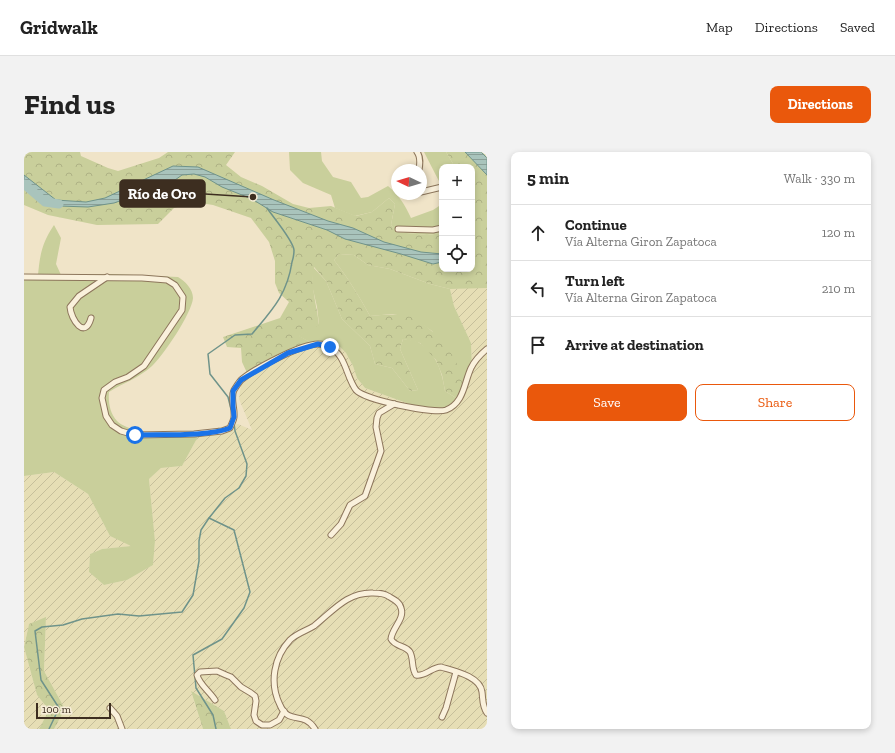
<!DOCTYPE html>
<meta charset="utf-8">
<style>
body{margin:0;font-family:"Zilla Slab",serif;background:#f2f2f2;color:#222}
.controls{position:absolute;right:12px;top:12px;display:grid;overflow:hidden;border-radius:8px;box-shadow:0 2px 6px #0003}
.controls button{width:36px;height:36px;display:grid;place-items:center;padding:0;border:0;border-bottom:1px solid #e0e0e0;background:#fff;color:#222;font:20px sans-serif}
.compass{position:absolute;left:367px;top:12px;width:36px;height:36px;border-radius:50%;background:#fff;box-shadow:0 2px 6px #0003;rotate:274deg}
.scale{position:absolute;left:12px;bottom:10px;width:75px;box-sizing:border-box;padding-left:4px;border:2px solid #3d2e20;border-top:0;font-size:11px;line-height:14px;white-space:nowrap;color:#3d2e20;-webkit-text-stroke:3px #f7eed8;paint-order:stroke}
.stop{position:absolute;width:12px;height:12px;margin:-9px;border:3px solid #1a73e8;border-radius:50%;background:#fff}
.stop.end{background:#1a73e8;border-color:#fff;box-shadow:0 1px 4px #0008}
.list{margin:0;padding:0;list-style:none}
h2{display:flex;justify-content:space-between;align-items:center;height:52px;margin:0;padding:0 16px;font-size:17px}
h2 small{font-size:13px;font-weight:400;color:#767676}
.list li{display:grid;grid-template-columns:26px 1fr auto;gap:12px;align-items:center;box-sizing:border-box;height:56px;padding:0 16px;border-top:1px solid #e0e0e0}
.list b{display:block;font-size:15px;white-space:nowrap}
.list p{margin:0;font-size:13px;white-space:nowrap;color:#767676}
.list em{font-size:13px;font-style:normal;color:#767676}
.actions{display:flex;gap:8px;padding:12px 16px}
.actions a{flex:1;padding:9px 0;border:1px solid #ea580c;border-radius:8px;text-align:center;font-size:14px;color:#ea580c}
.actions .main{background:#ea580c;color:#fff}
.icon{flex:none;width:22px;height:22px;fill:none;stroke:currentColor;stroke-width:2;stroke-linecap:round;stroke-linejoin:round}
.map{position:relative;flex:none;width:463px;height:577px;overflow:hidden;border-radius:8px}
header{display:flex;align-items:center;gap:24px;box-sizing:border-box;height:56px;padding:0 20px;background:#fff;border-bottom:1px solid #e0e0e0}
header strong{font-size:19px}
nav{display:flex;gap:22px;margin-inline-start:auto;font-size:14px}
.intro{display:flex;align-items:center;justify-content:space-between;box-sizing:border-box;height:96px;padding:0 24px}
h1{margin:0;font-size:28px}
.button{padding:10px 18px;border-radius:8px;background:#ea580c;color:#fff;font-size:14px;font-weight:700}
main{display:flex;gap:24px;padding:0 24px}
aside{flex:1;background:#fff;border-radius:8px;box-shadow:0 2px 6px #0003}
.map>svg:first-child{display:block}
.farmland{fill:url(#farmland-furrows)}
.grass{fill:#c9cf9b}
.forest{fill:url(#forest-crowns)}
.water{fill:url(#water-rules);stroke:#6f938a}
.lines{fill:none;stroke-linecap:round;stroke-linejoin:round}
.stream{stroke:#6f938a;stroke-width:1.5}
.river{stroke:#a9c4bc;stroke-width:9}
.minor-casing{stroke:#8d765c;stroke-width:7}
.minor{stroke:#faf1dc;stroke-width:5}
.route{stroke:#1a73e8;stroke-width:5}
.leader{fill:none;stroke:#3d2e20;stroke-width:1.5}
.callout-dot{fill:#3d2e20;stroke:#f7eed8;stroke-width:1.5}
.callout{fill:#3d2e20;stroke:#3d2e20;stroke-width:1.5}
.callout-label{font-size:15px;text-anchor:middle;font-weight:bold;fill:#fff}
</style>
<header>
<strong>Gridwalk</strong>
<nav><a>Map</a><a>Directions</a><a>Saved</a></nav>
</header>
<div class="intro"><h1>Find us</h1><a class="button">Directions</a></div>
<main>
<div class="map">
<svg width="463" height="577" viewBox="0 0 463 577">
<defs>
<pattern id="farmland-furrows" width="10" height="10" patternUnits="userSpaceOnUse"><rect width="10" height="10" fill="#e6deb5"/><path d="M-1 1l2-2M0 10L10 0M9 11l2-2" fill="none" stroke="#c6bf9b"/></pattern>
<pattern id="forest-crowns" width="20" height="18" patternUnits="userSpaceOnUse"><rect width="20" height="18" fill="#c9cf9b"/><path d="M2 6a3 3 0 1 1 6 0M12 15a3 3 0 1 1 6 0" fill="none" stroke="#aeb285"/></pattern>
<pattern id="water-rules" width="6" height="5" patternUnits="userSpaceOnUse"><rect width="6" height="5" fill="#a9c4bc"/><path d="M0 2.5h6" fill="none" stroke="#8ba098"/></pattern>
</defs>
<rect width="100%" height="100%" fill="#f0e4c8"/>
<g class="farmland">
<polygon points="444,136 463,136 463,577 207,577 200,559 167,540 179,577 30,577 41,557 20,519 22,466 5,472 0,494 0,324 30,320 64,342 86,384 108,394 78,397 66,402 65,420 80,433 103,428 129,413 131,389 125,327 137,316 158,314 177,279 214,272 228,278 215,247 217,232 224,223 250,206 286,190 314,193 322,201 329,214 333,226 341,236 399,257 421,258 433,252 438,242 448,215 447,191 430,154 426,137"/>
<polygon points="0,495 13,543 25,558 15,577 0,577"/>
</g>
<g class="grass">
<path d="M265,0H297L298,9L309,25L327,30L337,46L344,45L364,34C375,43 381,53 387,66L409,58L418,52V81L403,83L373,80L367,73L371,52L365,46L348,60L331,64L311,56L307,43L279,31L266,18Z"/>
<polygon points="400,0 422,0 431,15 418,15 418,35"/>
<path d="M30,73L37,86L32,112L37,123L87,122L154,125C161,129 169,137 169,146C168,161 139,204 128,214C115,226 99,231 85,240C84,250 86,262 93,269C108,284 157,282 177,279L158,314L137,316L125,327L131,389L129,413L103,428L80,433L65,420L66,402L78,397L107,394L86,384L64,342L30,320L0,324V123H14C16,102 18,91 30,73Z"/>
<path d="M315,102L330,103L344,113L366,117L406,132L426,137L430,154L447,191L448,215L433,252L420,258L399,257L341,236L333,226L329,214L322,201L314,193L286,190L274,184L295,172L293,155L288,133L289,115L302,129L318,167L346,194L351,212L368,216L386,239L394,238L376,197L379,187C384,188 393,188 397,192C413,203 418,220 421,239L432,246L438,236L408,179L390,167L369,162L346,164C335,144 324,126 310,108Z"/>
</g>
<g class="forest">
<path d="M0,0H56L57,4L84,16L94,19L135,6L144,0H211L202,13L217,25L238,34L269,52L285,56L307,54L332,64L348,60L365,46L371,52L367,73L373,80L403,83L418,81V117H448V15H431L422,0H463V136L426,137L406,132L366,117L344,113L330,103L315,102L310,108C324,126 335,144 346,164C360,163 378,160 391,167C413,179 440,210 438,235C437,239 434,243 432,246L421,239L418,223L412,208L396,191L379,187L376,197L394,238L386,239L368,216L351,212L346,194L318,167L302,129L290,115C286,135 293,153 295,173L275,184L286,190L250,206L224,223L218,210L217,196L203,195L199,185L256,166L265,150L255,141L251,131V109L245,90L227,66L189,53L170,50L150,56L134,72L73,73L24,63L0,53Z"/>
<polygon points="22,465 20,519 41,557 30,577 15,577 25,558 13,543 0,495 5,472"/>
<polygon points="167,539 200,559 207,577 179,577"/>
</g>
<g class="water">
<polygon points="441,0 457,0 463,6 463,23"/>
<polygon points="149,14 174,15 250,48 304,69 329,76 360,90 397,100 418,102 418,110 409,112 377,102 321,87 303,78 249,60 228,47 198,35 181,25 170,22 158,23 151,28 124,39 90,51 64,55 35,54 13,47 0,36 0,23 32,48 62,50 81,46"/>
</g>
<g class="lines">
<g class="stream">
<path d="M207,257L204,245L186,222L184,202L211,183L228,182C248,158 263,143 268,110C269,107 270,102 270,98C269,88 249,65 243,56"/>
<polyline points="25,577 35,556 17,528 11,479 18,475 39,473 58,467 94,462 115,464 158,460 169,443 175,409 175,389 177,378 185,366"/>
<polyline points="192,577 189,563 172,536 169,503 198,487 220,456 226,440 210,378 185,366 201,346 215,336 222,324 223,312 211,279 210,271"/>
</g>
<polyline class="river" points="0,32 21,50 35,52"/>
<defs>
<g id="minor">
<path d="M393,0C397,5 396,12 395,18"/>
<polyline points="397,40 418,35"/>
<polyline points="374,77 409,78 418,76"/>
<path d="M0,125L118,126L143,128L151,133L159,145L158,158L120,214L104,225L91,230L80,238L78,246L82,264L88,273L97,279L111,283L170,282L198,279L206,276C207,273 210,268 210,265C211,256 206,246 210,238C212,235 215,230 217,228C230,217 277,192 294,192C297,192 303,193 305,195C322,202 322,225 332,238C340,248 410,262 422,258C440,251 440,231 447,216C451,208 457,202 463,197"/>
<path d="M67,166C61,188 47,168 46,155L55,144L83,125"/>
<polyline points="307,383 317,372 326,353 341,344 357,299 352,275 353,266 355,261 370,252"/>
<path d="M191,548C186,540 175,532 173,523L176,520L193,519L202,523L207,525L217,535L227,541L231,544L232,549L230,563L232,569L238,573H246L255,568L260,559"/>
<polyline points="86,556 93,564 98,577"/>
<polyline points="418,565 422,556 432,520"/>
<path d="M291,577C279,558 265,574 256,553C245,531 250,505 266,488C273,481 282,479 290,474C309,459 323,440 349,441C355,441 360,441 364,444C369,447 376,450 377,456C381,467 368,476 367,487C371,495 381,493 386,500C390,508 387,516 392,523C401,525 408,515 417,515C430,519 456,524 458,540C459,547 458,554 463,561"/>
</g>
</defs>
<use href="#minor" class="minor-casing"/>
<use href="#minor" class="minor"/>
</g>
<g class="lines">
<path class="route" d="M111,283C135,282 185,285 206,276L210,265L209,254V239L217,228L264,201L294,192L306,195"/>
</g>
<path class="leader" d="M229 45L181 42"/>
<circle class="callout-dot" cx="229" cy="45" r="4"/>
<rect class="callout" x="96" y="28" width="85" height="27" rx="4"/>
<g class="callout-label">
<text x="138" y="47">Río de Oro</text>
</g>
</svg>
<div class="controls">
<button>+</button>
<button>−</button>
<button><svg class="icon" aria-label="locate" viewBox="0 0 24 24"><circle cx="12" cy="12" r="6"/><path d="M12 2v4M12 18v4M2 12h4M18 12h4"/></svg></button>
</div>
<svg class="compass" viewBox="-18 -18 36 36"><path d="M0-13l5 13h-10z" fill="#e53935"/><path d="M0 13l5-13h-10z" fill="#767676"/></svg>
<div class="scale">100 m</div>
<div class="stop" style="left:111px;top:283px"></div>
<div class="stop end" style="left:306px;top:195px"></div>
</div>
<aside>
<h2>5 min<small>Walk · 330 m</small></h2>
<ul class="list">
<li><svg class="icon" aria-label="ahead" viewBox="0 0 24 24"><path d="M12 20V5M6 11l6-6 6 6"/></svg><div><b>Continue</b><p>Vía Alterna Giron Zapatoca</p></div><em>120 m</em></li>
<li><svg class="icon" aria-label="left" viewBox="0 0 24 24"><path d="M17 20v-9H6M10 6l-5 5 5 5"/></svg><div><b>Turn left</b><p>Vía Alterna Giron Zapatoca</p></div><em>210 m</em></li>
<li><svg class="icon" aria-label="arrive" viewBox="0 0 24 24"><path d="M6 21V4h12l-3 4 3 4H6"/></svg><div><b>Arrive at destination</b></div></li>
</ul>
<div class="actions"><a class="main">Save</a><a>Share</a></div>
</aside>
</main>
